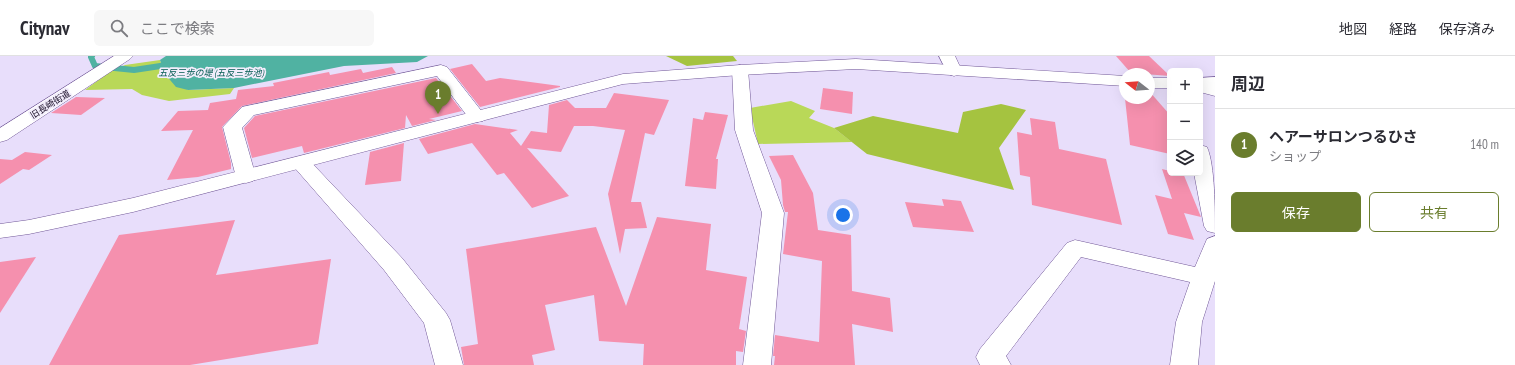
<!DOCTYPE html>
<html lang="ja">
<meta charset="utf-8">
<style>
body{margin:0;font-family:"PT Sans Narrow","Noto Sans JP",sans-serif;background:#f7f7f7;color:#2b2b33}
.controls{position:absolute;right:12px;top:12px;display:grid;overflow:hidden;border-radius:6px;box-shadow:0 4px 16px #0002}
.controls button{width:36px;height:36px;display:grid;place-items:center;padding:0;border:0;border-bottom:1px solid #e1e1e2;background:#fff;color:#2b2b33;font:20px sans-serif}
.compass{position:absolute;left:1119px;top:12px;width:36px;height:36px;border-radius:50%;background:#fff;box-shadow:0 4px 16px #0002;rotate:287deg}
.you{position:absolute;left:843px;top:159px;width:14px;height:14px;margin:-10px;border:3px solid #fff;border-radius:50%;background:#1a73e8;box-shadow:0 0 0 6px #1a73e833}
.badge{display:grid;place-items:center;width:26px;height:26px;border-radius:50%;background:#6a7d2d;color:#fff;font-size:13px;font-weight:700}
.pin{position:absolute;translate:-50% -33px;filter:drop-shadow(0 1px 2px #0008)}
.pin::after{content:'';position:absolute;top:21px;width:14px;height:12px;background:inherit;clip-path:polygon(0 0,100% 0,50% 100%)}
.list{margin:0;padding:0;list-style:none}
h2{display:flex;justify-content:space-between;align-items:center;height:52px;margin:0;padding:0 16px;font-size:17px}
h2 small{font-size:13px;font-weight:400;color:#7c7c81}
.list li{display:grid;grid-template-columns:26px 1fr auto;gap:12px;align-items:center;box-sizing:border-box;height:72px;padding:0 16px;border-top:1px solid #e1e1e2}
.list b{display:block;font-size:15px;white-space:nowrap}
.list p{margin:0;font-size:13px;white-space:nowrap;color:#7c7c81}
.list em{font-size:13px;font-style:normal;color:#7c7c81}
.actions{display:flex;gap:8px;padding:12px 16px}
.actions a{flex:1;padding:9px 0;border:1px solid #6a7d2d;border-radius:6px;text-align:center;font-size:14px;color:#6a7d2d}
.actions .main{background:#6a7d2d;color:#fff}
.icon{flex:none;width:22px;height:22px;fill:none;stroke:currentColor;stroke-width:2;stroke-linecap:round;stroke-linejoin:round}
.map{position:relative;flex:none;width:1215px;height:309px;overflow:hidden}
header{display:flex;align-items:center;gap:24px;box-sizing:border-box;height:56px;padding:0 20px;background:#fff;border-bottom:1px solid #e1e1e2}
header strong{font-size:19px}
nav{display:flex;gap:22px;margin-inline-start:auto;font-size:14px}
.search{width:280px;height:36px;background:#f7f7f7;display:flex;align-items:center;gap:10px;box-sizing:border-box;padding:0 14px;border-radius:6px;color:#7c7c81;font-size:15px}
main{display:flex}
aside{flex:1;background:#fff}
.map>svg:first-child{display:block}
.green{fill:#b9d858}
.forest{fill:#a5c340}
.water{fill:#50b2a2}
.lines{fill:none;stroke-linecap:round;stroke-linejoin:round}
.stream{stroke:#50b2a2;stroke-width:6}
.building{fill:#f590ae}
.minor-casing{stroke:#715897;stroke-width:1}
.tertiary-casing{stroke:#715897;stroke-width:1}
.minor{fill:#fff;fill-rule:evenodd}
.tertiary{fill:#fff;fill-rule:evenodd}
.labels{text-anchor:middle;dominant-baseline:central;stroke-width:3.5;stroke-linejoin:round;paint-order:stroke}
.far-water-label{font-size:9px;font-style:italic;fill:#015a50;stroke:#f3eefc}
.far-street-label{font-size:9px;fill:#170c25;stroke:#f3eefc}
</style>
<header>
<strong>Citynav</strong>
<div class="search"><svg class="icon" aria-label="search" viewBox="0 0 24 24"><circle cx="10" cy="10" r="6"/><path d="M15 15l6 6"/></svg>ここで検索</div>
<nav><a>地図</a><a>経路</a><a>保存済み</a></nav>
</header>
<main>
<div class="map">
<svg width="1215" height="309" viewBox="0 0 1215 309">
<rect width="100%" height="100%" fill="#e8defb"/>
<g class="green">
<polygon points="160,4 165,18 188,34 234,32 230,38 169,45 142,39 132,33 85,34 108,17 125,9"/>
<polygon points="791,45 815,55 809,62 834,72 852,86 758,88 750,52"/>
</g>
<g class="forest">
<polygon points="666,0 733,0 737,5 687,10"/>
<polygon points="1001,48 1026,54 999,92 1014,134 867,98 834,72 873,60 958,77 963,56"/>
</g>
<polygon class="water" points="166,0 428,0 417,6 344,10 234,32 188,34 176,31 165,18 160,4"/>
<g class="lines">
<polyline class="stream" points="92,0 91,1 95,10 134,14 167,9"/>
</g>
<g class="building">
<polygon points="1116,0 1149,0 1170,20 1131,17"/>
<polygon points="472,8 486,25 500,22 560,30 560,31 480,51 450,13"/>
<polygon points="392,11 396,17 242,50 222,71 231,107 231,113 198,121 167,124 193,74 161,75 178,55 208,54 210,47 236,43 238,34 274,30 273,27 329,16 330,19 361,13 363,17"/>
<polygon points="436,22 462,55 429,63 436,64 412,70 406,59 405,72 304,97 302,90 252,102 244,72 255,60"/>
<polygon points="823,32 853,36 852,58 820,53"/>
<polygon points="1124,33 1125,42 1149,42 1149,35 1170,59 1170,98 1130,89"/>
<polygon points="614,37 669,44 654,79 645,77 631,146 641,146 647,172 625,173 620,198 608,138 625,74 593,70 574,70 561,96 527,92 569,140 532,152 504,117 497,119 472,87 428,98 419,83 475,68 518,74 510,77 521,90 531,75 547,77 549,49 567,44 575,52 606,52"/>
<polygon points="76,41 105,42 81,59 51,57"/>
<polygon points="705,56 728,59 716,103 718,103 716,133 685,130 693,62 703,64"/>
<polygon points="1030,62 1055,66 1059,93 1106,103 1122,169 1032,149 1030,121 1020,119 1017,76 1032,79"/>
<polygon points="404,87 401,125 365,129 370,96"/>
<polygon points="25,96 52,99 29,114 23,113 0,128 0,103 12,104"/>
<polygon points="793,99 813,137 818,174 851,179 852,235 890,242 893,276 852,268 855,309 774,309 775,300 773,300 775,279 819,286 822,205 783,198 788,156 785,156 783,149 781,124 769,100"/>
<polygon points="1162,113 1170,115 1170,117 1183,117 1201,161 1184,157 1194,184 1168,178 1155,139 1172,143"/>
<polygon points="942,143 961,145 974,176 913,171 905,146 944,150"/>
<polygon points="657,161 711,168 706,214 747,221 739,273 746,275 743,296 736,295 736,309 643,309 644,288 599,285 594,239 545,249 555,294 532,299 534,309 464,309 461,291 478,288 466,193 596,171 626,250"/>
<polygon points="235,164 216,219 331,203 318,288 190,309 49,309 119,179"/>
<polygon points="36,201 0,257 0,206"/>
</g>
<g class="lines">
<defs>
<g id="minor">
<polygon points="114,0 133,0 130,3 7,84 0,86 0,72"/>
<polygon points="939,0 955,0 962,15 960,18 954,20 948,18"/>
<polygon points="441,9 447,11 483,57 486,61 483,65 477,66 471,65 437,20 254,59 242,72 256,121 253,125 246,127 239,125 236,121 223,71 242,51"/>
<polygon points="740,9 746,11 748,14 753,74 784,157 771,309 743,309 762,157 735,74 732,14 734,11"/>
<polygon points="1200,26 1215,30 1215,40 1200,36"/>
<path d="M1200,89L1207,91C1215,109 1215,155 1215,177L1207,175L1204,170L1194,117H1200Z"/>
<polygon points="301,101 308,103 402,202 446,257 450,264 463,309 435,309 424,267 384,214 294,111 291,107 294,103"/>
<polygon points="1215,180 1215,225 1202,266 1198,309 1170,309 1176,266 1190,226 1081,201 1006,300 1011,309 980,309 976,301 980,293 1067,187 1075,184 1195,211 1207,183"/>
</g>
<g id="tertiary">
<polygon points="856,3 1125,20 1125,30 856,13 740,19 623,28 133,156 29,178 0,182 0,168 29,164 133,142 623,18 740,9"/>
<polygon points="1215,21 1215,31 1200,32 1200,22"/>
<rect x="1149" y="22" width="21" height="10"/>
</g>
</defs>
<use href="#minor" class="minor-casing"/>
<use href="#tertiary" class="tertiary-casing"/>
<use href="#minor" class="minor"/>
<use href="#tertiary" class="tertiary"/>
</g>
<g class="labels">
<g class="far-water-label">
<text x="211" y="16">五反三歩の堤 (五反三歩池)</text>
</g>
<g class="far-street-label">
<text transform="translate(50 48) rotate(-32)">旧長崎街道</text>
</g>
</g>
</svg>
<div class="controls">
<button>+</button>
<button>−</button>
<button><svg class="icon" aria-label="layers" viewBox="0 0 24 24"><path d="M12 4l9 5-9 5-9-5zM3 14l9 5 9-5"/></svg></button>
</div>
<svg class="compass" viewBox="-18 -18 36 36"><path d="M0-13l5 13h-10z" fill="#e53935"/><path d="M0 13l5-13h-10z" fill="#7c7c81"/></svg>
<div class="you"></div>
<div class="pin badge" style="left:438px;top:58px">1</div>
</div>
<aside>
<h2>周辺<small></small></h2>
<ul class="list">
<li><span class="badge">1</span><div><b>ヘアーサロンつるひさ</b><p>ショップ</p></div><em>140 m</em></li>
</ul>
<div class="actions"><a class="main">保存</a><a>共有</a></div>
</aside>
</main>
